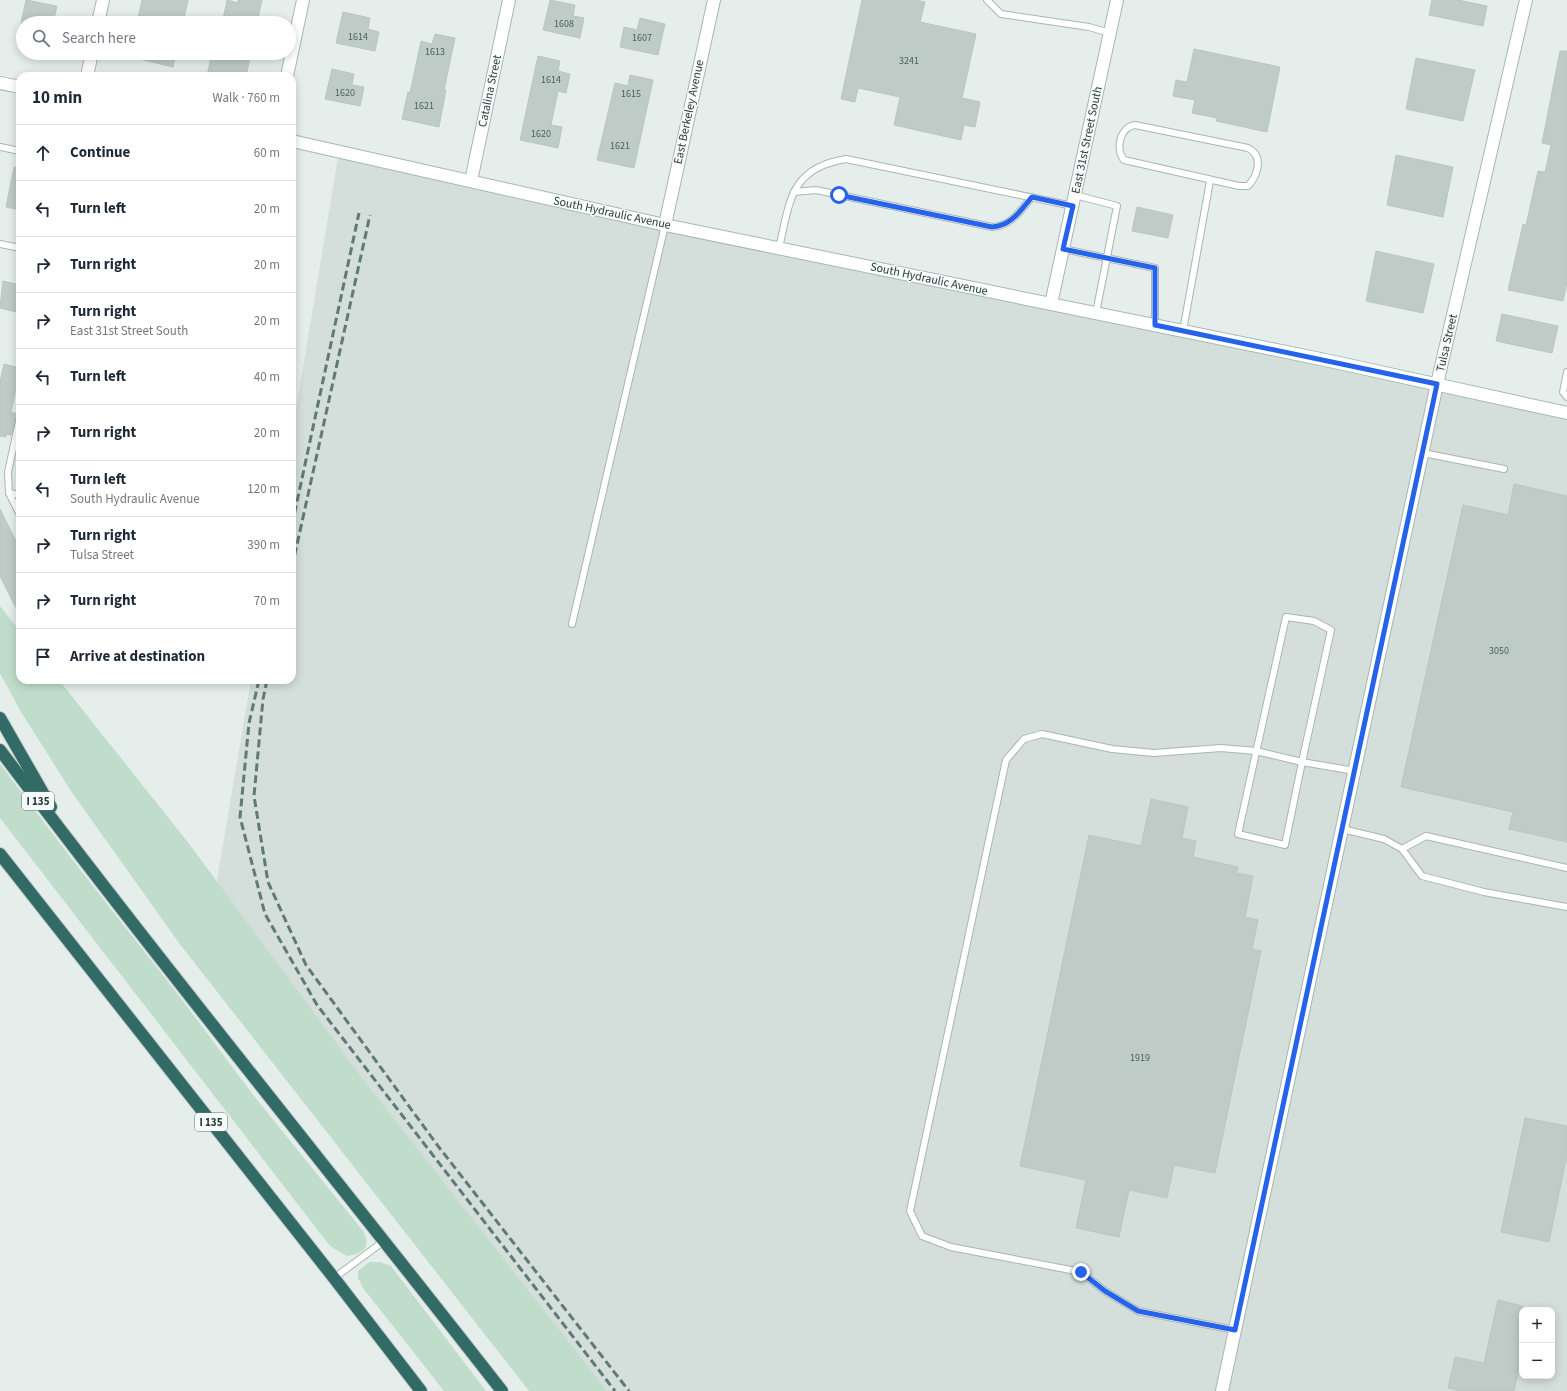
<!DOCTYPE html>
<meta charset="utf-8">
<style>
body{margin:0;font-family:"Source Sans 3",sans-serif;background:#f6f6f7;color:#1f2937}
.controls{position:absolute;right:12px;bottom:12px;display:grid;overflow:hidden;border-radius:8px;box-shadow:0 2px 10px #0003}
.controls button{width:36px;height:36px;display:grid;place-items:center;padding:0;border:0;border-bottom:1px solid #e0e1e3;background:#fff;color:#1f2937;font:20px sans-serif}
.stop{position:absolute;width:12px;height:12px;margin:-9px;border:3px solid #2563eb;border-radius:50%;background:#fff}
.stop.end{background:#2563eb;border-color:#fff;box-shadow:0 1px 4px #0008}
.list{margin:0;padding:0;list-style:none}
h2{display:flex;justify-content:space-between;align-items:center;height:52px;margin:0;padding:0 16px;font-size:17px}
h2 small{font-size:13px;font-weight:400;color:#747a83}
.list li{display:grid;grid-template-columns:26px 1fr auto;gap:12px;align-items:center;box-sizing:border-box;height:56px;padding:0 16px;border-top:1px solid #e0e1e3}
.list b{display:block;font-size:15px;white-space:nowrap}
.list p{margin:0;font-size:13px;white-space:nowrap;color:#747a83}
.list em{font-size:13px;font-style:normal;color:#747a83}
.icon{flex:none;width:22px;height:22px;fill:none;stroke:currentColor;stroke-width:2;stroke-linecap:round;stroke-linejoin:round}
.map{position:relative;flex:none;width:1567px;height:1391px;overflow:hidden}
.search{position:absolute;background:#fff;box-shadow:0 2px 10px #0003;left:16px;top:16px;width:280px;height:44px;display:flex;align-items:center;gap:10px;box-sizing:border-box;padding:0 14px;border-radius:22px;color:#747a83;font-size:15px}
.panel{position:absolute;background:#fff;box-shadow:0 2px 10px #0003;left:16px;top:72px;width:280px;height:612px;border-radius:12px}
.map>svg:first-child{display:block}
.built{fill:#d4deda;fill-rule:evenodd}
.green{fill:#c0ddcb}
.building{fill:#becbc7;stroke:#b8c7c3}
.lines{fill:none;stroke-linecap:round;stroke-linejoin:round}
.lane-casing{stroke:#a8b6b3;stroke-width:8}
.street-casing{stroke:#a8b6b3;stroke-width:14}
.secondary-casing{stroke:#a4b9b4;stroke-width:14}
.highway-casing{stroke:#c2c9c8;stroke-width:14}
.lane{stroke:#fff;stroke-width:6}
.street{stroke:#fff;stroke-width:12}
.secondary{stroke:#fff;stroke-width:12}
.highway{stroke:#326a65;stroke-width:12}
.rail{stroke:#607a76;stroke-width:3;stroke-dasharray:8 4;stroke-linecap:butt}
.route{stroke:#2563eb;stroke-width:5}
.labels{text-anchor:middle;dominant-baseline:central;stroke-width:3;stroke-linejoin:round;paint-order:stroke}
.number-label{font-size:10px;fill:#4b625e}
.shield{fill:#f6faf8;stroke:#647774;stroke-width:1}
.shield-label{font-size:11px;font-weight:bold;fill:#253f3b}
.street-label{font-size:12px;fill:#253f3b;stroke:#f6faf8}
</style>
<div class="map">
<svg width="1567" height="1391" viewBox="0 0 1567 1391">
<rect width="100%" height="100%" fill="#e5eeeb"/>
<path class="built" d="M339,152L1567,413V1391H577L215,891L251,680H292V433ZM1522,1310H1552V1376H1522Z"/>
<g class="green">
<polygon points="0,606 20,631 20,680 59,680 190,845 362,1078 607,1391 529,1391 179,943 71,791 21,712 0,673"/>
<path d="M0,764L81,871L180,997L254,1096L363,1231C372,1248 363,1253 347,1256L330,1246L0,818Z"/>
<polygon points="369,1262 380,1262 391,1266 486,1391 444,1391 363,1288 358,1278 358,1271"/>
</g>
<g class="building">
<polygon points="26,0 57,6 53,23 21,23"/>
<polygon points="142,0 188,0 183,23 137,23"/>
<polygon points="227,0 238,3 238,0 262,0 257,23 240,23 223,19"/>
<polygon points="550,0 575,5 573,16 584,18 580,38 543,30"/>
<polygon points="862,0 916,0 925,2 920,22 976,34 962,98 980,102 975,127 964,125 961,140 894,125 900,97 858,88 855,102 841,99"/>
<polygon points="1432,0 1458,0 1487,6 1483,26 1429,15"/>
<polygon points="343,12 370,18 368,29 379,32 375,51 336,43"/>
<polygon points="640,18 665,24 658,55 620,47 624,27 637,30"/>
<polygon points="435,34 455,38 444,90 446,90 439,127 402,119 408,92 410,93 421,41 432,44"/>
<polygon points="1194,49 1280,67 1267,132 1216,121 1217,118 1192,113 1195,100 1173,96 1176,80 1187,82"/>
<polygon points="1560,51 1567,51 1567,283 1563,301 1508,290 1523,224 1526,225 1538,171 1545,172 1551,145 1542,143"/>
<polygon points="136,53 176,53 173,67 135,58"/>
<polygon points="212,53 251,53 246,76 207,76"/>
<polygon points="538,56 560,61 558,71 570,74 566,93 558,91 551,125 562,127 558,148 520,140"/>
<polygon points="1416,58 1475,70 1463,121 1406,109"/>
<polygon points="332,69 354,74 352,85 364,87 360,106 325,99"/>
<polygon points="630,75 653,80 634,168 597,160 615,83 628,86"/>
<polygon points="1396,155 1453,167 1443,217 1387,205"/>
<polygon points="14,167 20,168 20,210 6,207"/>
<polygon points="1137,207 1173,215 1168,238 1132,231"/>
<polygon points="1376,251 1434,264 1423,313 1366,301"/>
<polygon points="3,281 20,285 20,313 0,308"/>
<polygon points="1502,314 1558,326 1552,353 1496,341"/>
<polygon points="4,364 20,368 11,413 18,413 11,435 6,434 6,437 0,436 0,382"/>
<polygon points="1514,484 1567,496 1567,842 1509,829 1513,812 1401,787 1463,505 1508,515"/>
<polygon points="0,509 20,549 20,616 0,576"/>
<polygon points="1151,799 1188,807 1182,838 1196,841 1193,857 1238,867 1236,873 1253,876 1245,917 1258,920 1252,949 1261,951 1215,1173 1174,1165 1167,1198 1129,1190 1119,1237 1076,1228 1086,1180 1020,1166 1089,835 1141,846"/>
<polygon points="1525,1118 1567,1126 1567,1155 1549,1242 1501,1232"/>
<polygon points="1498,1300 1522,1306 1522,1354 1514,1391 1460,1391 1448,1388 1455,1357 1484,1363"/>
</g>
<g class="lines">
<defs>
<g id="lane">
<polyline points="987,0 1001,14 1089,27 1110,33"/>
<path d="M1135,125L1248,148C1264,156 1258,175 1248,186H1239L1124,160C1115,149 1120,127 1135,125Z"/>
<polyline points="0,147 20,151"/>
<path d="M794,192L816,190L992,227C1011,226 1020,211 1032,197"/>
<polyline points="1075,195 1117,206 1096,313"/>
<polyline points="0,244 20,248"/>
<path d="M779,248C790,201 790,168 846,159L1073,206"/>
<polyline points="1063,249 1155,268 1155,325"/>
<polyline points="1183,331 1210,181"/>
<polyline points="1567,372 1563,392 1567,397"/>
<polyline points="20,417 8,472 9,493 20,515"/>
<polyline points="1423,453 1504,469"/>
<polyline points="9,493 20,495"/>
<polyline points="572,624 665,225"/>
<polyline points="1342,829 1384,839 1402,849"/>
<polyline points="1567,868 1426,836 1402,849 1422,876 1484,892 1567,907"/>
<polyline points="334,1278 384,1241"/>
<path d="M1235,1330L1138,1311L1105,1291L1081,1272L951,1247L922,1236L910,1211L1006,760L1024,739L1042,734L1112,749L1154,753L1221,748L1256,751L1302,762L1285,845L1238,834C1254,762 1270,689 1286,617L1314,621L1331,630L1302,762L1355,771"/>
</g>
<g id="street">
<polyline points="98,23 103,0"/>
<polyline points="87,76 92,53"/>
<polyline points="287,76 303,0"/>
<polyline points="471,181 509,0"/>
<polyline points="665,225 714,0"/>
<polyline points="1051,304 1117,0"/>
<polyline points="1222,1391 1437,384 1526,0"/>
</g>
<g id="secondary">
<polyline points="0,83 20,87"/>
<polyline points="292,141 665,225 1330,361 1567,413"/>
</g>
<g id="highway">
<polyline points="0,718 51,807"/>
<path d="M0,750C163,967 335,1177 502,1391"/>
<polyline points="0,854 334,1278 421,1391"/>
</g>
</defs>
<use href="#lane" class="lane-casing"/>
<use href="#street" class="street-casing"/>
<use href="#secondary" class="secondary-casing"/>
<use href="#highway" class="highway-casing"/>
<use href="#lane" class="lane"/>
<use href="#street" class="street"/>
<use href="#secondary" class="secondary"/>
<use href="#highway" class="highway"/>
<g class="rail">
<polyline points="292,525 359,213"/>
<polyline points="292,567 370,215"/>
<polyline points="259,680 249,723 240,817 265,914 317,1005 615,1391"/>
<polyline points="267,680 263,699 254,796 268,882 306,965 438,1146 629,1391"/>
</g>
</g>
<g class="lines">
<path class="route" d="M839,195L992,227C1011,226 1020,211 1032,197L1073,206L1063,249L1155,268V325L1437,384L1235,1330L1138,1311L1105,1291L1081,1272"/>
</g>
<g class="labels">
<g class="number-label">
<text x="564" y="24">1608</text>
<text x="358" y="37">1614</text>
<text x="642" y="38">1607</text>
<text x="435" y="52">1613</text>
<text x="909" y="61">3241</text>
<text x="551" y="80">1614</text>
<text x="345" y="93">1620</text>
<text x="631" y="94">1615</text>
<text x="424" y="106">1621</text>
<text x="541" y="134">1620</text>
<text x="620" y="146">1621</text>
<text x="1499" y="651">3050</text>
<text x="1140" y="1058">1919</text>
</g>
<g class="shield">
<rect x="22" y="792" width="32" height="18" rx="3"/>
<rect x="195" y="1113" width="32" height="18" rx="3"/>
</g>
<g class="shield-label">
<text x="38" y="801">I 135</text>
<text x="211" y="1122">I 135</text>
</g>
<g class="street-label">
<text transform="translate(490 91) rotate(-78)">Catalina Street</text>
<text transform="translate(689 112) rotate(-78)">East Berkeley Avenue</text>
<text transform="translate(1087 140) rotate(-78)">East 31st Street South</text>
<text transform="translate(612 213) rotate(12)">South Hydraulic Avenue</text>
<text transform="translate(929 279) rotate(12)">South Hydraulic Avenue</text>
<text transform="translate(1447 343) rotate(-77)">Tulsa Street</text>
</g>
</g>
</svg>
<div class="controls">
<button>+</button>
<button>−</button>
</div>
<div class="stop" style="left:839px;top:195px"></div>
<div class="stop end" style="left:1081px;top:1272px"></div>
<div class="search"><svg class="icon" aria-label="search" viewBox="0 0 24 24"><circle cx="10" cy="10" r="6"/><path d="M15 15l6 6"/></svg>Search here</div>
<section class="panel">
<h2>10 min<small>Walk · 760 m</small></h2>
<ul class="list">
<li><svg class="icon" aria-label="ahead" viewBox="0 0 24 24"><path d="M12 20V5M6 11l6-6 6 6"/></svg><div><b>Continue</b></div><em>60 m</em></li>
<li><svg class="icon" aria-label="left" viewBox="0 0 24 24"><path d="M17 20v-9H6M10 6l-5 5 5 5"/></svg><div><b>Turn left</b></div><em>20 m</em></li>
<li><svg class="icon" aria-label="right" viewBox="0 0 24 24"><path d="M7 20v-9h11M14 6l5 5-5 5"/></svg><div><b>Turn right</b></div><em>20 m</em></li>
<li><svg class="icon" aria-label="right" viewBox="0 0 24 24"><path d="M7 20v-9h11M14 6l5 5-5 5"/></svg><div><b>Turn right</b><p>East 31st Street South</p></div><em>20 m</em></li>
<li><svg class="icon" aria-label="left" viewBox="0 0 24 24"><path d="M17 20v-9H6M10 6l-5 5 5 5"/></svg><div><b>Turn left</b></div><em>40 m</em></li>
<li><svg class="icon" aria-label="right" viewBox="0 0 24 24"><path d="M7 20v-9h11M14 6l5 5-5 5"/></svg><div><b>Turn right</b></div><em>20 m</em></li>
<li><svg class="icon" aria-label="left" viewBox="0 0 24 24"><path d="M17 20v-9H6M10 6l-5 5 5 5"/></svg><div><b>Turn left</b><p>South Hydraulic Avenue</p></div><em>120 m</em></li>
<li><svg class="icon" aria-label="right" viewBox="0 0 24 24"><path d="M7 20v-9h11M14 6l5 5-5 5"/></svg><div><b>Turn right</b><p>Tulsa Street</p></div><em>390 m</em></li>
<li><svg class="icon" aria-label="right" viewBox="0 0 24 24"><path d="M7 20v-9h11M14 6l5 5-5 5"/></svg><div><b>Turn right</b></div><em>70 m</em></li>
<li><svg class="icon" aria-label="arrive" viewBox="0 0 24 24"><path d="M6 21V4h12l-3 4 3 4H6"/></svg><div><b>Arrive at destination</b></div></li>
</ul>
</section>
</div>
